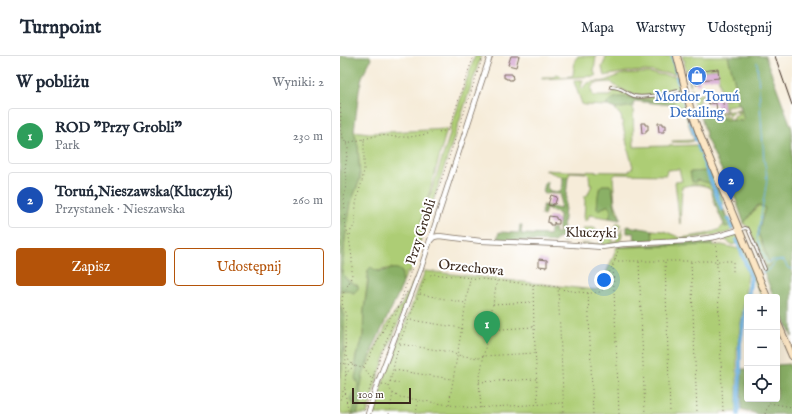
<!DOCTYPE html>
<html lang="pl">
<meta charset="utf-8">
<style>
body{margin:0;font-family:"IM FELL English",serif;background:#f6f6f7;color:#1f2937}
.controls{position:absolute;right:12px;bottom:12px;display:grid;overflow:hidden;border-radius:4px;box-shadow:0 4px 16px #0002}
.controls button{width:36px;height:36px;display:grid;place-items:center;padding:0;border:0;border-bottom:1px solid #e0e1e3;background:#fff;color:#1f2937;font:20px sans-serif}
.scale{position:absolute;left:12px;bottom:10px;width:59px;box-sizing:border-box;padding-left:4px;border:2px solid #3b2a1e;border-top:0;font-size:11px;line-height:14px;white-space:nowrap;color:#3b2a1e;-webkit-text-stroke:3px #fff;paint-order:stroke}
.you{position:absolute;left:264px;top:224px;width:14px;height:14px;margin:-10px;border:3px solid #fff;border-radius:50%;background:#1a73e8;box-shadow:0 0 0 6px #1a73e833}
.badge{display:grid;place-items:center;width:26px;height:26px;border-radius:50%;background:#b45309;color:#fff;font-size:13px;font-weight:700}
.pin{position:absolute;translate:-50% -33px;filter:drop-shadow(0 1px 2px #0008)}
.pin::after{content:'';position:absolute;top:21px;width:14px;height:12px;background:inherit;clip-path:polygon(0 0,100% 0,50% 100%)}
.list{margin:0;padding:0;list-style:none}
h2{display:flex;justify-content:space-between;align-items:center;height:52px;margin:0;padding:0 16px;font-size:17px}
h2 small{font-size:13px;font-weight:400;color:#747a83}
.list li{display:grid;grid-template-columns:26px 1fr auto;gap:12px;align-items:center;box-sizing:border-box;height:56px;margin:0 8px 8px;padding:0 8px;border:1px solid #e0e1e3;border-radius:4px}
.list b{display:block;font-size:15px;white-space:nowrap}
.list p{margin:0;font-size:13px;white-space:nowrap;color:#747a83}
.list em{font-size:13px;font-style:normal;color:#747a83}
.actions{display:flex;gap:8px;padding:12px 16px}
.actions a{flex:1;padding:9px 0;border:1px solid #b45309;border-radius:4px;text-align:center;font-size:14px;color:#b45309}
.actions .main{background:#b45309;color:#fff}
.icon{flex:none;width:22px;height:22px;fill:none;stroke:currentColor;stroke-width:2;stroke-linecap:round;stroke-linejoin:round}
.map{position:relative;flex:none;width:452px;height:358px;overflow:hidden}
header{display:flex;align-items:center;gap:24px;box-sizing:border-box;height:56px;padding:0 20px;background:#fff;border-bottom:1px solid #e0e1e3}
header strong{font-size:19px}
nav{display:flex;gap:22px;margin-inline-start:auto;font-size:14px}
main{display:flex}
aside{flex:1;background:#fff}
.map>svg:first-child{display:block}
.green{fill:#adcd75;stroke:#747c4a}
.forest{fill:#8ab066;stroke:#626d42}
.lines{fill:none;stroke-linecap:round;stroke-linejoin:round}
.stream{stroke:#6bb2e2;stroke-width:1}
.canal{stroke:#6bb2e2;stroke-width:4}
.building{fill:#d6a8d2}
.service-casing{stroke:#7c6e5f;stroke-width:4}
.minor-casing{stroke:#7c6e5f;stroke-width:6}
.secondary-casing{stroke:#7c6e5f;stroke-width:8}
.path{stroke:#7c6e5f;stroke-width:1;stroke-dasharray:1 3;stroke-linecap:butt}
.service{stroke:#fff;stroke-width:2}
.minor{stroke:#fff;stroke-width:4.5}
.secondary{stroke:#fce6c4;stroke-width:6}
.rail{stroke:#3b2a1e;stroke-width:1}
.labels{text-anchor:middle;dominant-baseline:central;stroke-width:4;stroke-linejoin:round;paint-order:stroke}
.shop-label{font-size:14px;fill:#366cbe;stroke:#fff}
.street-label{font-size:14px;fill:#3b2a1e;stroke:#fff}
</style>
<header>
<strong>Turnpoint</strong>
<nav><a>Mapa</a><a>Warstwy</a><a>Udostępnij</a></nav>
</header>
<main>
<aside>
<h2>W pobliżu<small>Wyniki: 2</small></h2>
<ul class="list">
<li><span class="badge" style="background:#2e9e5b">1</span><div><b>ROD &quot;Przy Grobli&quot;</b><p>Park</p></div><em>230 m</em></li>
<li><span class="badge" style="background:#1a4fb4">2</span><div><b>Toruń,Nieszawska(Kluczyki)</b><p>Przystanek · Nieszawska</p></div><em>260 m</em></li>
</ul>
<div class="actions"><a class="main">Zapisz</a><a>Udostępnij</a></div>
</aside>
<div class="map">
<svg width="452" height="358" viewBox="0 0 452 358">
<rect width="100%" height="100%" fill="#fff"/>
<filter id="ink" filterUnits="userSpaceOnUse"><feTurbulence type="fractalNoise" baseFrequency=".025" numOctaves="2"/><feDisplacementMap in="SourceGraphic" scale="8" xChannelSelector="R" yChannelSelector="G"/><feConvolveMatrix kernelMatrix="1 2 1 2 8 2 1 2 1" color-interpolation-filters="sRGB"/></filter>
<filter id="wash" filterUnits="userSpaceOnUse"><feTurbulence type="fractalNoise" baseFrequency=".012" numOctaves="4" result="noise"/><feDisplacementMap in="SourceGraphic" scale="16" xChannelSelector="R" yChannelSelector="G"/><feGaussianBlur stdDeviation="0.9" result="paint"/><feColorMatrix in="noise" values="0 0 0 0 0 0 0 0 0 0 0 0 0 0 0 0 0 1.4 0 .05"/><feComposite in="paint" operator="in"/></filter>
<g filter="url(#wash)">
<rect width="100%" height="100%" fill="#f6ecd9"/>
<g class="green">
<path d="M135,0H141L69,218L67,215L62,230L63,224L52,212L37,215L28,214C28,228 25,241 24,255C23,265 24,276 22,286C19,294 13,301 16,310H24L28,307L48,266L60,251L78,218L53,280L39,318L27,358H2L0,355V321L2,313L4,293V261L0,248V236L1,234H7L14,237L18,232L17,229L10,226L6,223L2,216L5,182L11,146L20,123L18,91L14,75L29,77L107,73L81,167L110,78C109,71 114,64 116,57C122,38 128,19 135,0Z"/>
<polygon points="238,0 256,0 254,15 256,20 202,23 202,21 213,21 216,18 220,19 222,21 232,20 233,19 235,4"/>
<polygon points="265,0 335,0 338,15 334,18 306,15 286,16 264,20 262,11 266,2"/>
<polygon points="342,0 388,0 405,65 387,64 375,59 380,59 380,56 393,55 392,56 390,59 388,58 388,56 386,56 386,57 381,57 381,59 384,60 385,58 385,60 388,60 388,63 394,63 394,61 395,59 398,59 399,57 397,57 397,54 395,55 395,54 397,54 398,52 399,56 401,56 400,48 386,50 387,54 384,54 382,43 385,44 389,44 388,41 385,42 385,43 383,42 382,38 359,41 359,46 354,49 350,33 352,32 354,39 381,36 377,13 354,16 353,13 348,14 351,29 350,29 344,7 345,6 345,4 343,4"/>
<path d="M308,17L331,20H340L344,32L339,34L305,40L291,38L274,29L271,26L255,27L251,32L253,40H270L272,39L273,33L280,34L289,39L301,42L344,35L358,82C351,88 341,86 332,86V85L354,84L343,52L333,49L334,44H311L298,43L289,41L268,46L266,50L245,49L242,48L234,26L235,24H243L241,31L243,33C246,23 257,27 265,25C271,23 276,20 283,18C291,17 300,17 308,17Z"/>
<path d="M293,50L294,91L356,89L379,132V133L380,134L384,148L382,149L385,156L393,168H394C395,173 392,174 387,177L340,184H313L312,174L324,175L341,182L366,178L378,174L381,172L384,168L385,171L386,162L378,140V135L375,133L374,134L373,132L372,135L368,131C359,128 351,128 342,131L340,168L335,126L342,125L339,113L327,114L326,119L276,118L273,121L275,147L280,160L276,158L272,132L259,133L258,145L257,152L258,154L269,149C272,153 271,157 269,162L249,159L248,164H244L245,145L244,140H247L252,129H250L249,119L247,117L231,116L228,121C220,121 212,117 205,114L222,115L288,116L293,111L288,93L281,60L275,53Z"/>
<polygon points="419,149 425,152 418,177 430,209 426,210 408,171 406,169 404,169 404,167"/>
<path d="M277,167H279L281,168L271,187L276,185L283,171C282,175 282,183 279,186C274,191 249,188 241,188H262L263,187C263,185 264,182 262,181C257,176 248,183 243,183C236,183 243,182 236,182C232,182 229,185 224,184L223,185L224,187L223,186L222,182L225,183L240,180L243,176L244,172H255L256,175L274,178Z"/>
<polygon points="394,178 399,179 425,241 422,241 414,225 414,221 413,220 412,220 411,219 412,217 410,213 408,212 399,187 400,187 396,187 396,188 392,189 383,182"/>
<polygon points="382,189 399,193 408,218 397,294 397,356 381,356 382,358 34,358 42,328 85,215 255,234 258,233 261,230 277,191"/>
</g>
<g class="forest">
<polygon points="0,0 30,0 31,3 22,21 19,35 14,75 18,91 20,123 11,146 5,182 2,216 6,223 10,226 17,229 18,230 18,233 14,237 7,234 1,234 0,236"/>
<polygon points="388,0 425,0 452,73 452,281 437,247 437,241 434,241 422,212 430,209 418,177 425,152 418,149 404,167 396,144 365,80 366,78 361,61 367,60 367,54 369,55 370,59 375,59 387,64 404,65 400,48 398,47 396,36 397,34"/>
<path d="M324,39L330,41L334,44L333,49L294,45L293,50L275,53L269,50H266C275,33 296,45 310,44C313,44 315,42 318,40C320,40 322,40 324,39Z"/>
<path d="M367,115L371,126L370,127L374,134L375,133L374,130L375,129L378,135V140L386,161L388,162L391,168L390,169V170L385,171C381,161 371,143 372,132L369,127L356,124V126H352L350,116Z"/>
<path d="M222,121H228L222,182L218,181V183L214,186L157,184L159,176L179,177L180,169H182L181,178L210,179V173L214,172L215,177H219V158L206,152L204,160L201,159L203,149L220,153L221,138L203,137L205,126H208L207,132L212,136L220,135C223,131 224,125 222,121Z"/>
<path d="M262,129H270L272,132L276,157L280,160V164L269,162C271,157 272,153 269,149L258,154L257,152C258,145 257,134 262,129Z"/>
<polygon points="287,170 312,174 313,184 295,185 294,177 287,177"/>
<polygon points="373,184 373,189 277,191"/>
<path d="M31,211C32,212 36,215 37,215C46,217 55,208 62,216V230L32,294L23,319L20,336L22,341L17,358H12L15,350C14,348 10,344 11,341C13,334 19,336 18,325H16L15,322L17,313L15,306L17,297L20,292L23,281L24,254L28,226V214Z"/>
<polygon points="0,248 4,261 4,293 2,313 0,321"/>
<polygon points="449,308 452,316 452,358 418,358 401,353 402,313 407,313 407,343 437,343 437,309"/>
</g>
<g class="lines">
<g class="stream">
<polyline points="417,6 424,104 426,114 427,124 417,183 427,207 433,204 437,204"/>
<path d="M422,217C425,216 427,215 429,213C436,208 433,202 444,205L448,212L452,213"/>
<polyline points="411,221 414,220"/>
</g>
<g class="canal">
<polyline points="333,0 336,15"/>
<polyline points="337,21 340,32"/>
<polyline points="342,37 356,84"/>
<polyline points="358,89 360,95"/>
<polyline points="362,101 382,153"/>
<polyline points="389,163 392,172"/>
<polyline points="397,184 411,221 408,241"/>
<polyline points="398,358 400,318 400,287 407,245"/>
</g>
</g>
<g id="blocks">
<g class="building">
<polygon points="171,0 179,0 176,11 168,9"/>
<polygon points="378,13 379,22 360,24 360,28 356,29 354,16"/>
<polygon points="164,18 172,18 173,23 172,23 172,24 169,24 169,23 166,23 166,22 164,22"/>
<polygon points="382,40 384,54 377,55 376,47 369,48 368,47 367,41"/>
<polygon points="301,67 305,67 305,69 308,69 308,74 306,74 306,77 302,77"/>
<polygon points="318,67 323,67 323,69 326,69 326,73 324,73 324,76 319,76"/>
<polygon points="211,139 217,141 215,148 213,148 212,150 208,149"/>
<polygon points="209,160 216,161 216,163 219,164 219,168 215,168 214,166 214,169 210,169 210,167 208,167 208,165"/>
<polygon points="199,203 207,204 207,211 199,210"/>
</g>
</g>
</g>
<g filter="url(#ink)">
<use href="#blocks" fill-opacity="0" stroke="#7c6e5f" stroke-width="1"/>
<g class="lines">
<defs>
<g id="service">
<path d="M271,31C283,31 285,37 294,40C306,43 327,37 339,35"/>
<polyline points="400,174 405,172 408,173 425,213"/>
</g>
<g id="minor">
<polyline points="90,185 94,181 99,180 141,185 219,188 262,191 283,188 347,185 375,181 399,174"/>
<polyline points="28,358 38,326 81,212 150,0"/>
</g>
<g id="secondary">
<polyline points="337,0 350,51 359,77 427,241"/>
<polyline points="437,265 452,300"/>
</g>
</defs>
<use href="#service" class="service-casing"/>
<use href="#minor" class="minor-casing"/>
<use href="#secondary" class="secondary-casing"/>
<g class="path">
<polyline points="0,48 1,62 0,69"/>
<polyline points="0,70 0,75 8,92 5,114 5,118 7,121 4,142 5,151 4,161 4,165 9,181 12,202 12,218 10,225 3,238 2,245 3,251 6,259 5,276 6,308 5,330 0,344"/>
<polyline points="24,83 39,79 58,81 70,81 104,75 108,74 111,68 126,21 134,0"/>
<polyline points="6,87 7,87 15,85 24,83 24,113 22,126 19,135 16,148 15,169 11,174 10,180"/>
<polyline points="390,139 394,147"/>
<polyline points="376,186 383,355"/>
<polyline points="275,204 279,192"/>
<polyline points="299,206 305,358"/>
<polyline points="325,206 330,357"/>
<polyline points="351,206 357,356"/>
<polyline points="273,209 279,358"/>
<polyline points="197,211 207,212"/>
<polyline points="193,229 194,271 198,349"/>
<path d="M219,233C230,234 252,240 262,235L274,205H393V217"/>
<polyline points="248,237 253,358"/>
<polyline points="80,238 125,247"/>
<polyline points="60,247 67,236"/>
<polyline points="153,248 192,246"/>
<polyline points="437,253 441,262"/>
<polyline points="437,256 439,261"/>
<polyline points="71,264 121,272"/>
<polyline points="148,274 193,271"/>
<polyline points="60,288 110,296 117,299 138,302 141,302 143,300 195,297"/>
<polyline points="7,300 9,305 13,309"/>
<polyline points="0,307 12,309 22,312 26,307 49,263 57,252"/>
<polyline points="24,311 32,324"/>
<polyline points="54,314 112,323"/>
<polyline points="6,319 9,314 15,310"/>
<polyline points="50,325 59,327"/>
<polyline points="139,326 196,323"/>
<polyline points="42,328 48,329"/>
<polyline points="49,330 59,288 85,223 88,220 93,218 218,231 224,358"/>
<path d="M49,330C50,336 55,339 60,341L109,349L134,352L223,347"/>
<polyline points="5,333 6,343 9,358"/>
<polyline points="109,348 130,223"/>
<polyline points="141,352 139,326 157,225"/>
<polyline points="23,358 32,324 59,250 143,0"/>
<polyline points="49,358 53,337"/>
<polyline points="76,358 78,345"/>
<polyline points="425,358 429,347 452,351"/>
</g>
<use href="#service" class="service"/>
<use href="#minor" class="minor"/>
<use href="#secondary" class="secondary"/>
<polyline class="rail" points="435,0 452,49"/>
</g>
</g>
<defs>
<symbol id="shop-disc" viewBox="-11 -11 22 22"><circle r="9.5" fill="#3f7fe0" stroke="#fff"/><path d="M-5-2.5h2.3a2.7 3.5 0 0 1 5.4 0H5L5.5 6h-11ZM-1.5-2.5h3a1.5 2.3 0 0 0-3 0Z" fill="#fff"/></symbol>
</defs>
<g fill-rule="evenodd">
<use href="#shop-disc" x="346" y="9" width="22" height="22"/>
</g>
<g class="labels">
<g class="shop-label">
<text x="357" y="41">Mordor Toruń<tspan x="357" dy="16">Detailing</tspan></text>
</g>
<g class="street-label">
<text transform="translate(81 176) rotate(-72)">Przy Grobli</text>
<text transform="translate(251 177) rotate(1)">Kluczyki</text>
<text transform="translate(131 212) rotate(6)">Orzechowa</text>
</g>
</g>
</svg>
<div class="controls">
<button>+</button>
<button>−</button>
<button><svg class="icon" aria-label="locate" viewBox="0 0 24 24"><circle cx="12" cy="12" r="6"/><path d="M12 2v4M12 18v4M2 12h4M18 12h4"/></svg></button>
</div>
<div class="scale">100 m</div>
<div class="you"></div>
<div class="pin badge" style="left:147px;top:288px;background:#2e9e5b">1</div>
<div class="pin badge" style="left:391px;top:144px;background:#1a4fb4">2</div>
</div>
</main>
